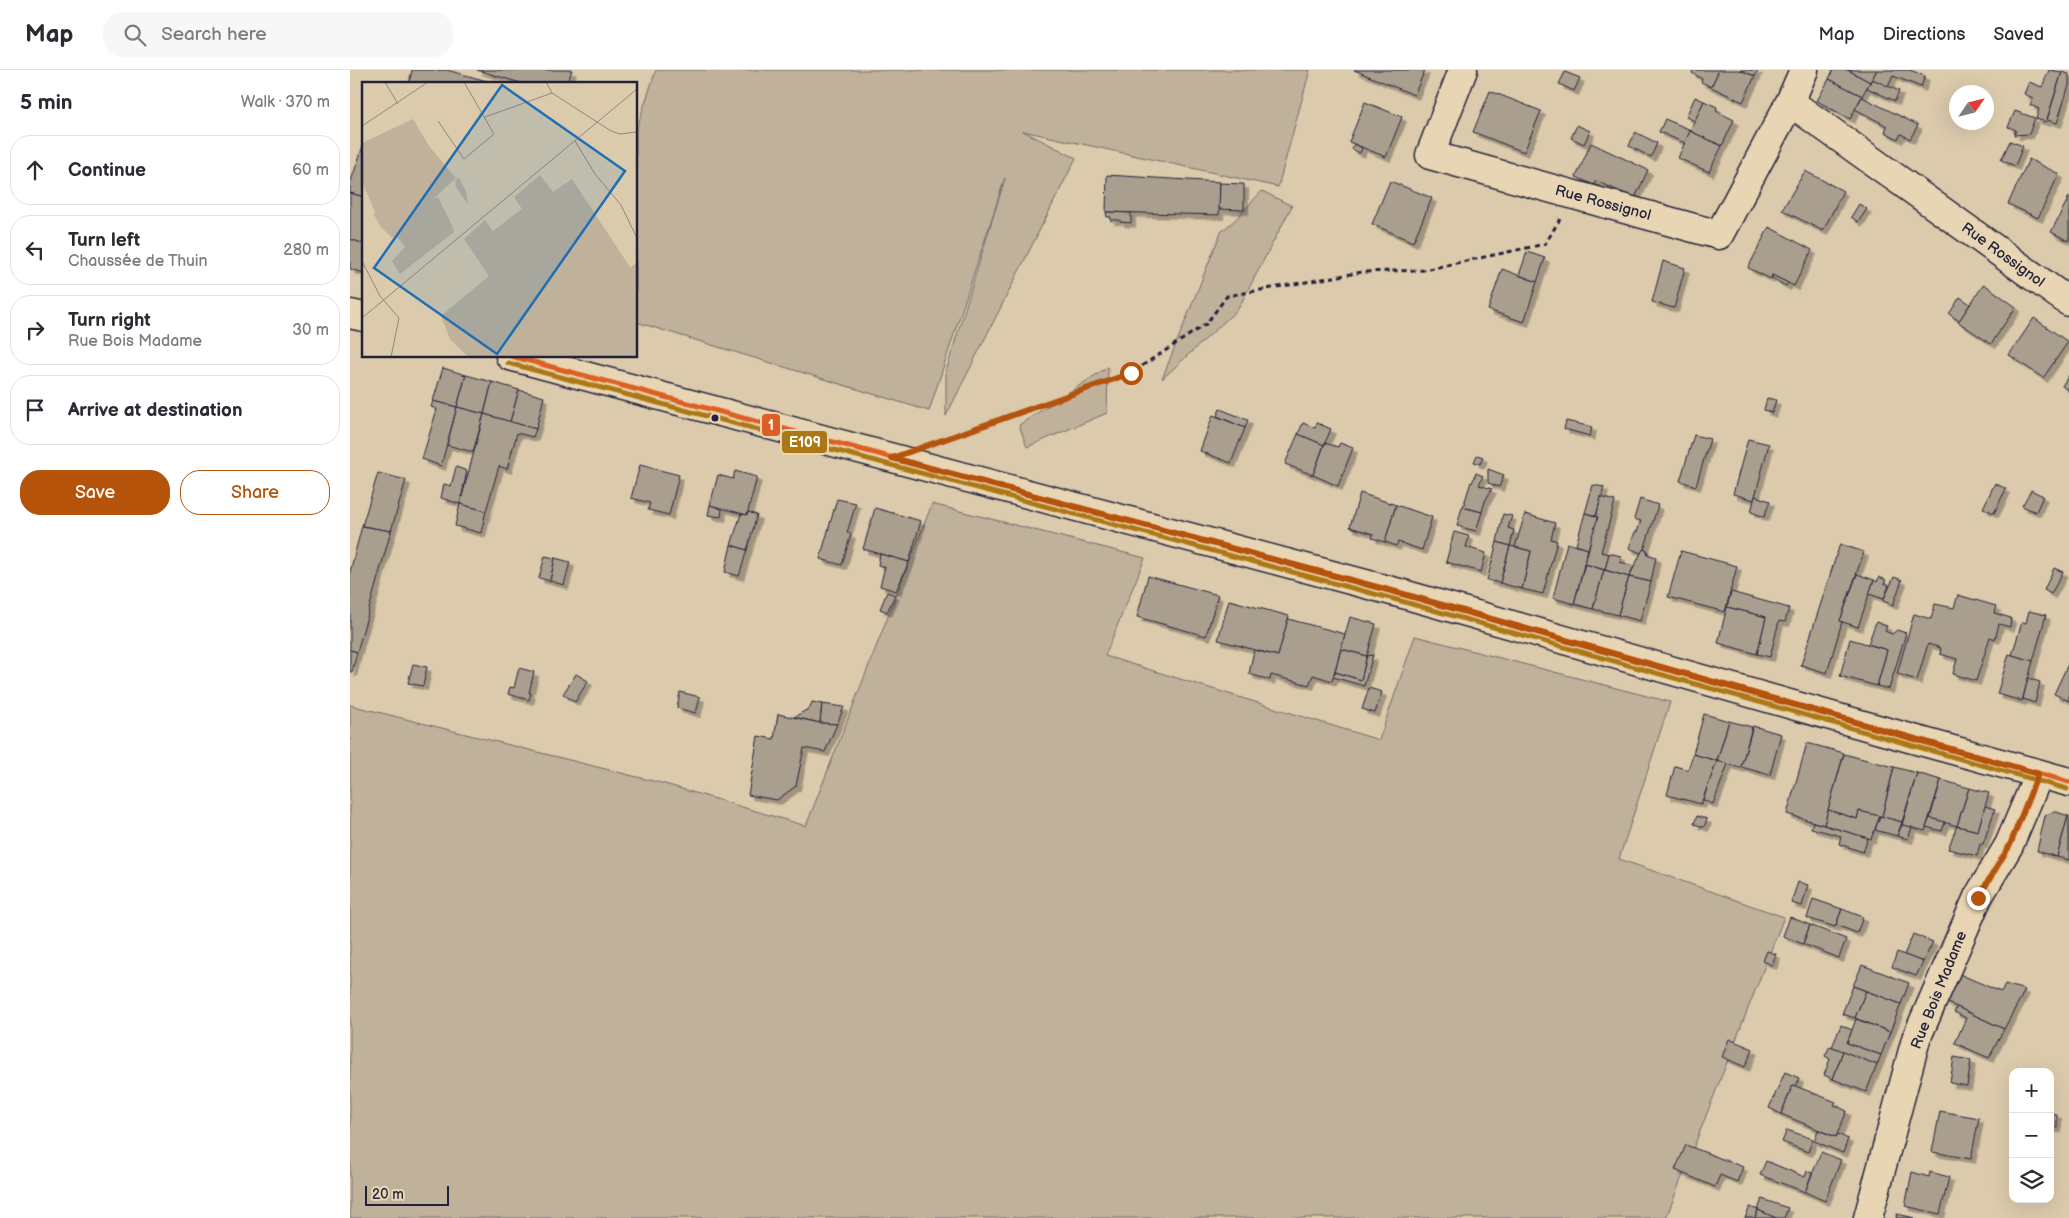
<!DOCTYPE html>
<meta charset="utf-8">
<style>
body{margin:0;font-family:"Balsamiq Sans",sans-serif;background:#f7f7f7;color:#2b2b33}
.controls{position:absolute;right:15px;bottom:15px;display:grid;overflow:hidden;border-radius:10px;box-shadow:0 5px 20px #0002}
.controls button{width:45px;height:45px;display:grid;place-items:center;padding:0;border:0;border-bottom:1px solid #e1e1e2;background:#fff;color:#2b2b33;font:25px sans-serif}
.compass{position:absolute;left:1599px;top:15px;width:45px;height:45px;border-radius:50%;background:#fff;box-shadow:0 5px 20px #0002;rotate:55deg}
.scale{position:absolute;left:15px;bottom:12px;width:84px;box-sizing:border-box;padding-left:5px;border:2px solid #22223b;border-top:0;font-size:14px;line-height:18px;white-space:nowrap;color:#22223b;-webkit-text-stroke:4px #e8d5b3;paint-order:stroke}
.stop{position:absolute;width:15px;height:15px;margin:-11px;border:4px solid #b45309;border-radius:50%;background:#fff}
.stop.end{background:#b45309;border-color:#fff;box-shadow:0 1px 5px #0008}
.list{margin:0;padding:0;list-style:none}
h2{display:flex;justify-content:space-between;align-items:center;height:65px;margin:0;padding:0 20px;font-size:21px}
h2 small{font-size:16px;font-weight:400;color:#7c7c81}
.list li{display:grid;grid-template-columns:32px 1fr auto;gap:15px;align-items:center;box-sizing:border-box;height:70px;margin:0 10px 10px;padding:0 10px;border:1px solid #e1e1e2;border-radius:20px}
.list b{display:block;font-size:19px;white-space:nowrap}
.list p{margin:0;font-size:16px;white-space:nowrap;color:#7c7c81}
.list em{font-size:16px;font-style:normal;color:#7c7c81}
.actions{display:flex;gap:10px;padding:15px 20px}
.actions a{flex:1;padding:11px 0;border:1px solid #b45309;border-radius:20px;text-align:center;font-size:18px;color:#b45309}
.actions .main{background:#b45309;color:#fff}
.icon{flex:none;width:28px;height:28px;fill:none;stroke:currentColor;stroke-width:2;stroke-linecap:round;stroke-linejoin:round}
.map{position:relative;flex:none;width:1719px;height:1148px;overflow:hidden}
header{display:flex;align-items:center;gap:30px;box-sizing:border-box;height:70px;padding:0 25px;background:#fff;border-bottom:1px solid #e1e1e2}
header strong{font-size:24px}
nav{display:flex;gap:28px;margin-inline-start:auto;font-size:18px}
.search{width:350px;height:45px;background:#f7f7f7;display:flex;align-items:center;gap:12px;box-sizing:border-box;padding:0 18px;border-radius:20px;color:#7c7c81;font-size:19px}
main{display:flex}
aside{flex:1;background:#fff}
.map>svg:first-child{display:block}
.green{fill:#c0b19b;stroke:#716a6b}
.building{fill:#aa9e8e;stroke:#22223b;filter:url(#shadow)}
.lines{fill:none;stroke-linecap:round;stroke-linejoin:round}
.minor-casing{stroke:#22223b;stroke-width:31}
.secondary-casing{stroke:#22223b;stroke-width:31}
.path{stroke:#22223b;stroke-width:3;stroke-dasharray:5 4;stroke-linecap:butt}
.minor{stroke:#e8d5b3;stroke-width:28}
.secondary{stroke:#e8d5b3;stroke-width:28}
.bus-1-casing{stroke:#e8d5b3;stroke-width:9}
.bus-2-casing{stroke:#e8d5b3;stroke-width:9}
.bus-1{stroke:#dd5e24;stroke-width:5}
.bus-2{stroke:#ac7815;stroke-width:5}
.route{stroke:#b45309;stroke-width:6}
.bus-dot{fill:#22223b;stroke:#e8d5b3;stroke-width:2}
.labels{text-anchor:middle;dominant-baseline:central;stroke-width:4;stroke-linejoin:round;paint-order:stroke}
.street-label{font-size:15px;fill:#22223b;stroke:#e8d5b3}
.inset-road{fill:none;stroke:#92877f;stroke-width:1}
.view{fill:#1f6fb2;fill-opacity:0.15;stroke:#1f6fb2;stroke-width:2.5}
.inset-edge{fill:none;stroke:#22223b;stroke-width:2.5}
.line-badge{stroke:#e8d5b3;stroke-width:2}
.badge-label{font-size:14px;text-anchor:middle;font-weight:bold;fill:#fff}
</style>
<header>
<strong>Map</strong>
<div class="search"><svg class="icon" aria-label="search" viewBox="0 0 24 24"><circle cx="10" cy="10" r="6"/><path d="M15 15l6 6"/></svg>Search here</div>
<nav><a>Map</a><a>Directions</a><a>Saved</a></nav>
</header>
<main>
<aside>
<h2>5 min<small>Walk · 370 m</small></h2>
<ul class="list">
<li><svg class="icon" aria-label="ahead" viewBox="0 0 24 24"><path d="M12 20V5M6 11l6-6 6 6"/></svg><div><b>Continue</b></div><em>60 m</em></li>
<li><svg class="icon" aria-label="left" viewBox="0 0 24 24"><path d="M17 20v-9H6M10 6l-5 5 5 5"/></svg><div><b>Turn left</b><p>Chaussée de Thuin</p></div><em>280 m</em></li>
<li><svg class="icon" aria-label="right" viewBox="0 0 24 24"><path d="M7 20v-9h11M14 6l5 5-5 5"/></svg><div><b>Turn right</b><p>Rue Bois Madame</p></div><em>30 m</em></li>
<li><svg class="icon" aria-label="arrive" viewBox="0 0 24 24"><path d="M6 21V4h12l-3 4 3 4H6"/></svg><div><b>Arrive at destination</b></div></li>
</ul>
<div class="actions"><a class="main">Save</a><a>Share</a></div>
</aside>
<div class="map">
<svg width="1719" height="1148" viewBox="0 0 1719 1148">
<defs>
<filter id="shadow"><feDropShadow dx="4.5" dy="4.5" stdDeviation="0" flood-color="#0004"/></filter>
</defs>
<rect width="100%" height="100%" fill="#dccaac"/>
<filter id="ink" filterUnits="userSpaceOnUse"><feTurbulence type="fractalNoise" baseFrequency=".02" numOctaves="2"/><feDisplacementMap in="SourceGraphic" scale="10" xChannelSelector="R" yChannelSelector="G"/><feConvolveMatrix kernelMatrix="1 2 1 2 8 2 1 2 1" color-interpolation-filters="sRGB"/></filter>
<g filter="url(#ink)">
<g class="green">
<polygon points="306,0 960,0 928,117 673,61 726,88 596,346 596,301 655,108 579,341 286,252 286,60"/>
<polygon points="912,121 942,136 888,239 812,309 871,162 885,150"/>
<polygon points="758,297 757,343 677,377 669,355"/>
<polygon points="582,434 795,488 755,586 1029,670 1065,566 1320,632 1269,789 1434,847 1316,1148 0,1148 0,635 315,714 456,756"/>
</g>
<g class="building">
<polygon points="62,0 97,0 148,14 59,14"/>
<polygon points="127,0 222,0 217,14 174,14"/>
<polygon points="1004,0 1075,0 1064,25"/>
<polygon points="1343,0 1369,0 1361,17 1351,12 1352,9 1342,3"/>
<polygon points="1369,0 1390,0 1405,6 1393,32 1361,17"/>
<polygon points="1390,0 1408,0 1405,6"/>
<polygon points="1483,0 1498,0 1520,12 1512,26 1479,9"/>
<polygon points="1498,0 1527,0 1520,12"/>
<polygon points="1527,0 1560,0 1575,6 1571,17 1543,6 1538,17 1522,9"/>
<polygon points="1699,0 1712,2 1696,52 1686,49 1689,39 1680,35 1683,28 1674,24 1679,12 1692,17"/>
<polygon points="1215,2 1230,8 1224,21 1209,14"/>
<polygon points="1712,2 1719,4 1719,15 1707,53 1697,50"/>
<polygon points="1479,9 1512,26 1500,49 1467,31"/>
<polygon points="1522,9 1549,21 1545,31 1517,18"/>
<polygon points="1140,21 1191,41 1174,82 1123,62"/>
<polygon points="1345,27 1354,31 1345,51 1336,47"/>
<polygon points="1512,27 1568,55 1560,69 1551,64 1548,69 1535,62 1537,56 1505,39"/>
<polygon points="1354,31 1367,37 1366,41 1384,50 1372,76 1340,61"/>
<polygon points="1015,32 1052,47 1036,87 999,72"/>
<polygon points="1665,41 1685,48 1679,64 1664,65 1666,60 1658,57"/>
<polygon points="1315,49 1341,60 1335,73 1309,62"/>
<polygon points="1227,55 1240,61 1234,74 1221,68"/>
<polygon points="1340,61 1372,76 1359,102 1328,88"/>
<polygon points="1285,62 1307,73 1301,87 1279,76"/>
<polygon points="1660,71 1673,76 1665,96 1651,90"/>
<polygon points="14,73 14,127 0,123 0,114"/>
<polygon points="1241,73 1298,100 1285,128 1246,111 1244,115 1226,107"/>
<polygon points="1004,74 1012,78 1010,83 1002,79"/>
<polygon points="1679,89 1709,104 1688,148 1658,134"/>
<polygon points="1455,101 1493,121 1473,161 1432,140"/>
<polygon points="757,105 870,112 869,145 756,142"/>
<polygon points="1040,111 1082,128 1063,172 1022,154"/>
<polygon points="870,113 894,114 894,140 869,139"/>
<polygon points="0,123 14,127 14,174 0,169"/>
<polygon points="1719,127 1719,171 1701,162"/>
<polygon points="1509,134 1517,139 1508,152 1501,147"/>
<polygon points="756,142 781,143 781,153 770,152 770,150 760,150 761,147 757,147"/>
<polygon points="1419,157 1462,180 1444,216 1422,205 1421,209 1398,198"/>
<polygon points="0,169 14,174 14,203 0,199"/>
<polygon points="1177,182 1195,188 1187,212 1169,205"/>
<polygon points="1313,191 1335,198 1324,238 1302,232"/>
<polygon points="1152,199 1187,212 1174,252 1138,240"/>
<polygon points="1422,205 1438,213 1436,216 1422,208"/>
<polygon points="1634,214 1666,237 1641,274 1608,252"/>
<polygon points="1610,227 1620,234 1609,251 1599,244"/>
<polygon points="1684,248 1718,272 1693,308 1659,285"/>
<polygon points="93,298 116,305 107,337 83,331"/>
<polygon points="116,305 142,312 134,344 107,337"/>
<polygon points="1719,305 1719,321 1712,316"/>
<polygon points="142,312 169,320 160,352 134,344"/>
<polygon points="169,320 194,327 186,359 160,352"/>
<polygon points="1417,328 1426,330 1422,343 1414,340"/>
<polygon points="83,331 107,337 91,396 72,389 87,339 81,337"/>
<polygon points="107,337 134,344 123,382 97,375"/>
<polygon points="870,339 898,350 895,358 867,346"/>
<polygon points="134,344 186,359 183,367 167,363 157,399 149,396 136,441 110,434"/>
<polygon points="863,345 895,358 881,393 850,381"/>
<polygon points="1216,351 1242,357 1240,366 1214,359"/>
<polygon points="953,353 965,358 967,353 981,359 974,375 948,364"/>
<polygon points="948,364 974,375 963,405 935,394"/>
<polygon points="1344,365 1360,369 1346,416 1330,411"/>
<polygon points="1398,369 1419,374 1404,430 1383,424"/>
<polygon points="975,373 988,377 990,373 1003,378 988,416 963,405"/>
<polygon points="1127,385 1133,387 1130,394 1124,392"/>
<polygon points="290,395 329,405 319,445 298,440 300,433 281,428"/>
<polygon points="106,397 117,401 110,434 136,441 131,463 105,456 110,434 91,428 94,414 101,416"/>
<polygon points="1138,399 1154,405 1149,417 1138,413"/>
<polygon points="385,401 407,407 397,445 360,435 368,405 383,409"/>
<polygon points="28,403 56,410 41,461 12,456"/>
<polygon points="1126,403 1133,406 1129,415 1142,419 1135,431 1132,442 1113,437 1121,412 1122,413"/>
<polygon points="1645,413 1656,419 1644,443 1633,438"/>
<polygon points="1243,415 1254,417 1246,446 1235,443"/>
<polygon points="1681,420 1693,426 1686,442 1672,436"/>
<polygon points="1010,423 1046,435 1035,472 1022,468 1023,464 1000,457"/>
<polygon points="1405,426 1420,431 1414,447 1401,442"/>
<polygon points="1251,427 1265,431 1251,482 1259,484 1255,500 1235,494"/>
<polygon points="487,429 506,433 497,463 501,464 492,495 470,489"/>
<polygon points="1290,429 1308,435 1294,480 1291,483 1279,478 1285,462 1287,462 1291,451 1284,449"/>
<polygon points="360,435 372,439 371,447 358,445"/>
<polygon points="1046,435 1082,447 1072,480 1048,472 1046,476 1035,472"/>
<polygon points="1112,437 1132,442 1126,461 1107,456"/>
<polygon points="525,438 571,451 559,492 513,479"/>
<polygon points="398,442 407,445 397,480 381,475 391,444 397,445"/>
<polygon points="1235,443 1248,447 1238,479 1226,475"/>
<polygon points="1153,444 1162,446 1158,458 1164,460 1160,476 1147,472"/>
<polygon points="1175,444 1205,453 1201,469 1207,471 1193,524 1172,519 1181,481 1165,477"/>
<polygon points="12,456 41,461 7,582 0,580 0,502"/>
<polygon points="1104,462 1119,466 1116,477 1136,483 1131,502 1096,492"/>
<polygon points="1147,472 1160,476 1150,513 1137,510"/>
<polygon points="1217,473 1238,479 1224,534 1203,528"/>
<polygon points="1490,474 1514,482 1490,551 1492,552 1477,603 1451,595"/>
<polygon points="381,475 397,480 389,506 375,502"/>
<polygon points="1160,476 1181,481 1172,519 1150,513"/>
<polygon points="1293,479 1298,481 1297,484 1306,487 1301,512 1279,507"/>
<polygon points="1331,481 1387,496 1375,542 1318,527"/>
<polygon points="1259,483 1271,486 1270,492 1284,496 1279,507 1255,500"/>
<polygon points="530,484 559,492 546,521 530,516 535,497 528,495"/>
<polygon points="195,486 205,488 200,511 189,508"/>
<polygon points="205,488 220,492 214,515 200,511"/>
<polygon points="1235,494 1254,500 1243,539 1224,534"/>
<polygon points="1704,498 1713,502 1701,524 1694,520"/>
<polygon points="1254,500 1279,507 1268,545 1243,539"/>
<polygon points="1507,504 1524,510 1508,557 1490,551"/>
<polygon points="798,506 868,525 856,566 787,547"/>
<polygon points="1279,507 1301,512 1290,551 1268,545"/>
<polygon points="1529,507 1536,510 1534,513 1539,515 1534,529 1519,524 1524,510 1527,512"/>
<polygon points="1544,507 1552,510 1543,535 1533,531"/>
<polygon points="537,522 545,525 537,542 530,539"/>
<polygon points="1381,522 1439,538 1435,552 1429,551 1420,587 1407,584 1416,547 1377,537"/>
<polygon points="1608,525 1646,536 1644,543 1661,548 1660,557 1649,554 1645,569 1640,567 1626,611 1603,604 1607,589 1590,584 1591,578 1578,574 1567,610 1547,604 1564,544 1581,549 1585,534 1604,538"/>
<polygon points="879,530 939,546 928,586 868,570"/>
<polygon points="1377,537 1416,547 1407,584 1368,573"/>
<polygon points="1679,541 1696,545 1683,591 1662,585 1672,552 1676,553"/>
<polygon points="1000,547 1026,554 1017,586 991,579"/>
<polygon points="938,549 995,564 982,611 963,605 959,615 921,605 920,610 899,604 904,580 928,586"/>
<polygon points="1526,552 1537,556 1535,561 1542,564 1547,560 1556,563 1539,619 1527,616 1537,580 1518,574"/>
<polygon points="1500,569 1537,580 1527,616 1490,606"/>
<polygon points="991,579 1017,586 1011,610 985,602"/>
<polygon points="0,580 7,582 2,602 0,602"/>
<polygon points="1659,584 1683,591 1672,631 1647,624"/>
<polygon points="1023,585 1014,616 983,607 985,602 1011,610 1017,586"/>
<polygon points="1719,592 1719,631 1704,624"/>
<polygon points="63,594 77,597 73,616 58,613"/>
<polygon points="169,598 184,602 179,623 181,623 179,630 158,624 160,617 164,618"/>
<polygon points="226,604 238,611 225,632 213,624"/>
<polygon points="1678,608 1690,612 1685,633 1673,629"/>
<polygon points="1019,618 1032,622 1025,643 1012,639"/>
<polygon points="330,622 350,627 346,643 327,638"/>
<polygon points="462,632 472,634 470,653 444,647 460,638"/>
<polygon points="472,634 494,637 487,654 470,653"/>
<polygon points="428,644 470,653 487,654 475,682 454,678 446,716 427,730 398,725 408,666 424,669"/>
<polygon points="1354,644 1379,651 1367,691 1343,684"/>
<polygon points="1379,651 1402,657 1391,698 1367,691"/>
<polygon points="1403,656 1431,664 1420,705 1391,697"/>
<polygon points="1457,673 1494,683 1474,755 1437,744"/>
<polygon points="1343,684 1367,691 1351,734 1317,725 1325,696 1338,700"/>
<polygon points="1494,684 1544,697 1532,747 1509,741 1507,749 1478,740"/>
<polygon points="1367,691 1378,694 1363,734 1353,730"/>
<polygon points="1544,697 1567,703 1552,752 1532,747"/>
<polygon points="1567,703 1591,710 1575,761 1552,755"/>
<polygon points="1591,710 1619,718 1607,756 1580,748"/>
<polygon points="1619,718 1639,723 1628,761 1607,756"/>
<polygon points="1635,736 1645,739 1633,774 1630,774 1627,786 1598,779 1607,756 1628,761"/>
<polygon points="1478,740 1507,749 1509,741 1530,746 1521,769 1474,755"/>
<polygon points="1704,741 1718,746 1707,787 1687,781 1695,746"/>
<polygon points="1347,746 1357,749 1354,757 1344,754"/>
<polygon points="1530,746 1552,752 1547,766 1525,760"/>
<polygon points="1718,746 1719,746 1719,790 1707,787"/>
<polygon points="1580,748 1595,752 1592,761 1576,757"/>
<polygon points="1463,752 1518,768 1513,782 1489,774 1491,766 1461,758"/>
<polygon points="1552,755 1562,757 1558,769 1547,766"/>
<polygon points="1448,812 1458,815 1452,836 1441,833"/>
<polygon points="1463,829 1492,839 1485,857 1457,848"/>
<polygon points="1492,839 1513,847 1507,863 1486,855"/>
<polygon points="1440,847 1460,855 1453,874 1433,866"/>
<polygon points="1460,855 1496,869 1489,888 1453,874"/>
<polygon points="1563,864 1583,872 1573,892 1554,885"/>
<polygon points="1417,881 1426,884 1422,895 1413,891"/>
<polygon points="1547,882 1573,892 1566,906 1542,897"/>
<polygon points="1512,895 1559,913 1551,934 1503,916"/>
<polygon points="1607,903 1651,922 1655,914 1675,920 1654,959 1594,931"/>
<polygon points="1503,916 1516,921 1505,948 1492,944"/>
<polygon points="1516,921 1551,934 1540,962 1505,948"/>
<polygon points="1607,937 1654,959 1639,988 1605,973 1616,948 1604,942"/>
<polygon points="1506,949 1540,962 1531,985 1497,973"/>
<polygon points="1491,955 1502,960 1497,973 1531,985 1527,995 1482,977"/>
<polygon points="1379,969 1403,979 1395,997 1372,987"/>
<polygon points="1480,976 1493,981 1483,1009 1474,1005 1480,989 1475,986"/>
<polygon points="1493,981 1527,995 1516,1022 1483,1009"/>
<polygon points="1604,987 1621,990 1617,1016 1600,1013"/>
<polygon points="1435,1002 1449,1008 1446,1016 1443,1015 1431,1044 1419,1038"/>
<polygon points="1443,1015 1486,1032 1484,1035 1497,1041 1486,1067 1431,1044"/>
<polygon points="1590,1041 1629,1048 1621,1089 1582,1082"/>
<polygon points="1700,1043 1707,1044 1707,1058 1700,1058"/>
<polygon points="1437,1060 1463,1069 1458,1082 1432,1072"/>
<polygon points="1468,1060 1486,1067 1488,1064 1498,1069 1493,1083 1464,1071"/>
<polygon points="1336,1075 1393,1097 1387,1112 1370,1105 1365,1117 1325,1100"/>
<polygon points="1471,1082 1491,1090 1475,1131 1455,1122"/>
<polygon points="1416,1091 1455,1107 1457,1101 1462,1103 1455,1122 1410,1105"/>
<polygon points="1562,1102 1579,1107 1580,1102 1599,1107 1590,1144 1555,1136"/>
<polygon points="1412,1129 1438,1138 1434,1148 1426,1148 1408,1140"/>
<polygon points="1400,1137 1408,1140 1405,1148 1395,1148"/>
<polygon points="1408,1140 1426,1148 1405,1148"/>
<polygon points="1547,1144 1565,1148 1546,1148"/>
</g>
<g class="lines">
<defs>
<g id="minor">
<polyline points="1113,0 1080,85 1369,165 1440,32 1454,0"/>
<polyline points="1440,32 1719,232"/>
<polyline points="1518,1148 1566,969 1628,827 1659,775 1689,704"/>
</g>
<g id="secondary">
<polyline points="0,244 14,247"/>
<polyline points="160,286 1053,524 1534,661 1719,712"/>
</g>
</defs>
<use href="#minor" class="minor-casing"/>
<use href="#secondary" class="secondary-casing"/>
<polyline class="path" points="590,371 781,303 856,254 877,226 1012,202 1074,200 1195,174 1210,149"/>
<use href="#minor" class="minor"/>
<use href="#secondary" class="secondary"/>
<defs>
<polyline id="bus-1" points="161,286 1053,524 1719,712"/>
<polyline id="bus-2" points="158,293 1051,531 1717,719"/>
</defs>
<use href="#bus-1" class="bus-1-casing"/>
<use href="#bus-2" class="bus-2-casing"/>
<use href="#bus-1" class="bus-1"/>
<use href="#bus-2" class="bus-2"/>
</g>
</g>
<g class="lines" filter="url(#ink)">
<polyline class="route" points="781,303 542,388 1053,524 1688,704 1660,775 1628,828"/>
</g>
<circle class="bus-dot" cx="365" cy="348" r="4.5"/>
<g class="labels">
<g class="street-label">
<text transform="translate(1253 133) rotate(15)">Rue Rossignol</text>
<text transform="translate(1653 185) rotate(36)">Rue Rossignol</text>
<text transform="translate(1589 920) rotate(-68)">Rue Bois Madame</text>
</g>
</g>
<g transform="translate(12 12)">
<rect width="275" height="275" fill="#dccaac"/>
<path d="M51,37L67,64L94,96L71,117L76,115L93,149L89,146L92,150L38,192L30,179L43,165L34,153L30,156L18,144L12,133L13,130L0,100V61ZM178,93L191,110L210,97L268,185L275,181V275H106L88,257L79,234L127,194L102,157L123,138L131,149L160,127L152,115ZM97,96L104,109L106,123L94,105L93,98Z" fill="#c0b19b"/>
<path class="inset-road" d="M23,0L36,22M184,0L190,11L249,49L258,52L275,50M123,35L190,11M76,39L102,77L132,52L102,0M0,44L66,0M213,59L233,92L259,123L275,156M0,179L18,214L37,236L29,275M0,236L275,7"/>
<path class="view" d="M140,3L263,89L135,272L12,186Z"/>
<rect width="275" height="275" class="inset-edge"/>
</g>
<g class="line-badge">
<rect x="411" y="343" width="20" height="24" rx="5" fill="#dd5e24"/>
<rect x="431" y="360" width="47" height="24" rx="5" fill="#ac7815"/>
</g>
<g class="badge-label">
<text x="421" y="360">1</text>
<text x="455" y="377">E109</text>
</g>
</svg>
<div class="controls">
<button>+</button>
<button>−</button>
<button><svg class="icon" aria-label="layers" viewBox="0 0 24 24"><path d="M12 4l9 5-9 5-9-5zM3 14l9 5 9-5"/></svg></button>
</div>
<svg class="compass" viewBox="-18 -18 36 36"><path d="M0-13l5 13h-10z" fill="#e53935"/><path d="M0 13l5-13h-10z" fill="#7c7c81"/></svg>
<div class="scale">20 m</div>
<div class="stop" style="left:781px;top:303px"></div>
<div class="stop end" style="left:1628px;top:828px"></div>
</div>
</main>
